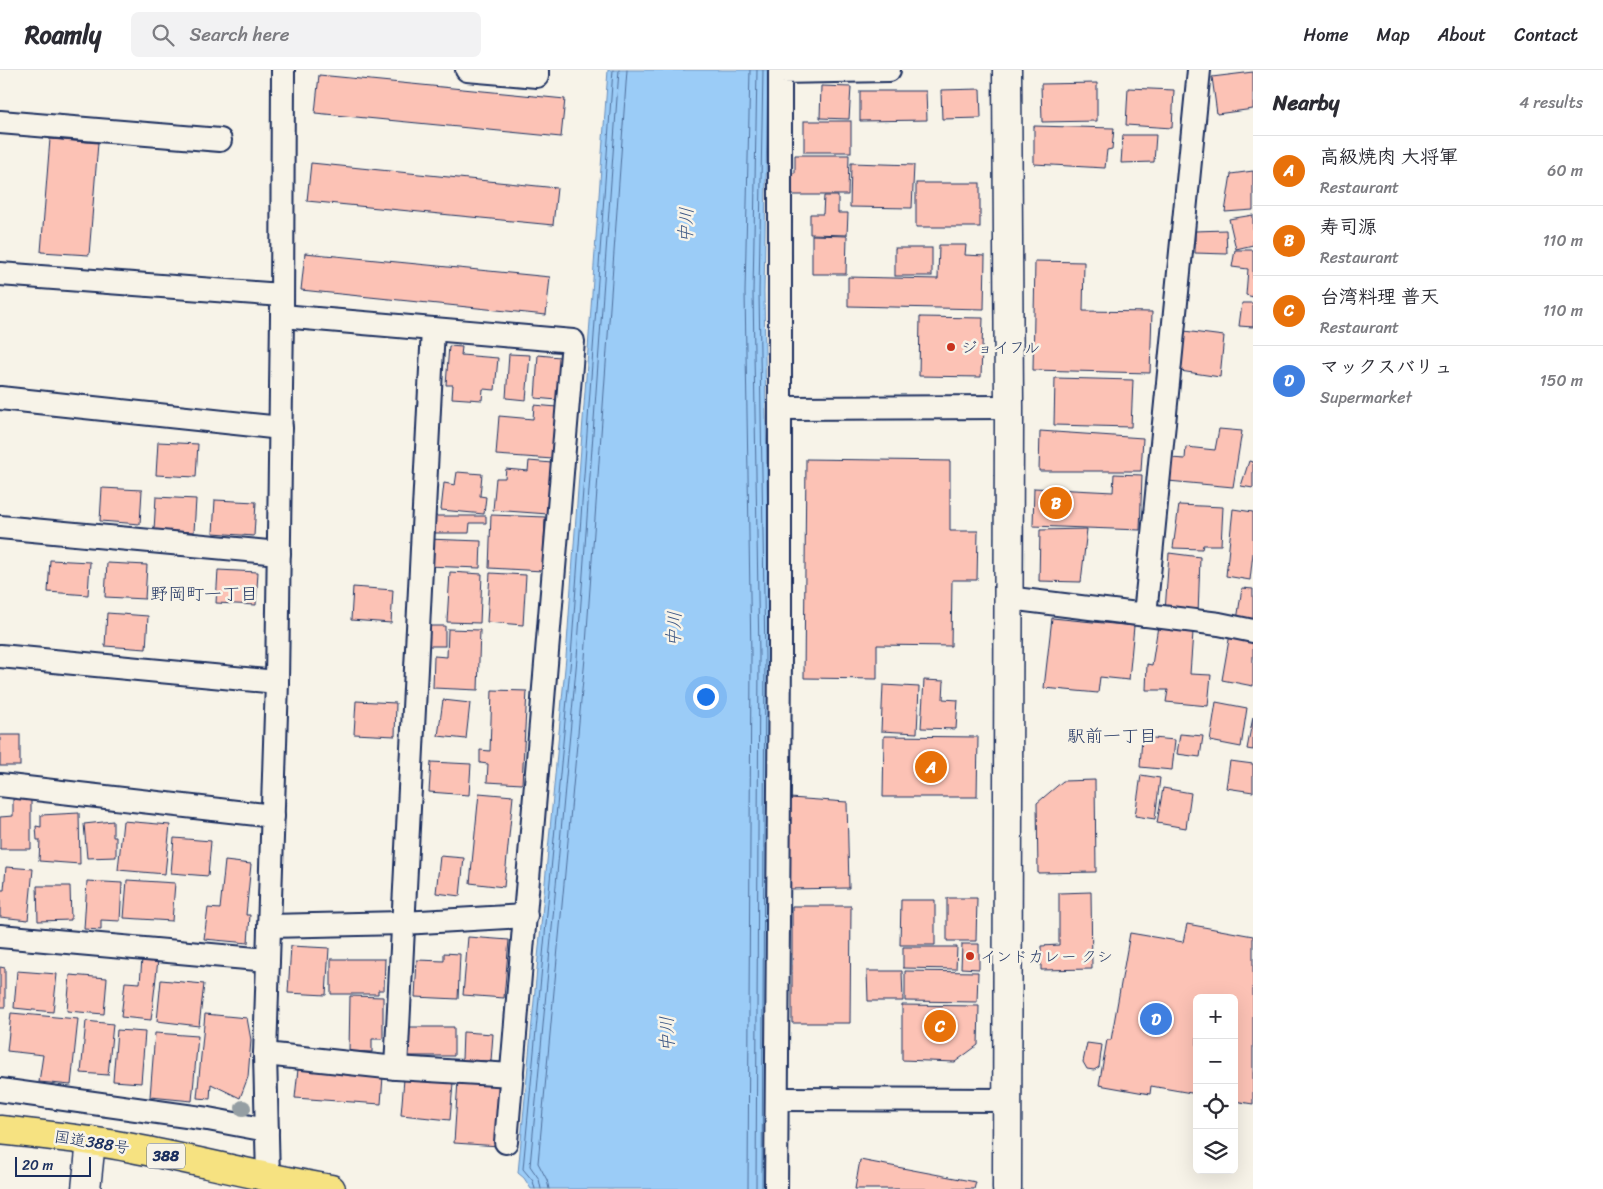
<!DOCTYPE html>
<meta charset="utf-8">
<style>
body{margin:0;font-family:Sriracha,"Klee One",sans-serif;background:#f2f2f3;color:#2b2b33}
.controls{position:absolute;right:15px;bottom:15px;display:grid;overflow:hidden;border-radius:8px;box-shadow:0 5px 20px #0002}
.controls button{width:45px;height:45px;display:grid;place-items:center;padding:0;border:0;border-bottom:1px solid #e1e1e2;background:#fff;color:#2b2b33;font:25px sans-serif}
.scale{position:absolute;left:15px;bottom:12px;width:76px;box-sizing:border-box;padding-left:5px;border:2px solid #1b2f5e;border-top:0;font-size:14px;line-height:18px;white-space:nowrap;color:#1b2f5e;-webkit-text-stroke:4px #f7f3e8;paint-order:stroke}
.you{position:absolute;left:705px;top:626px;width:18px;height:18px;margin:-12px;border:4px solid #fff;border-radius:50%;background:#1a73e8;box-shadow:0 0 0 8px #1a73e833}
.badge{display:grid;place-items:center;width:32px;height:32px;border-radius:50%;background:#ea580c;color:#fff;font-size:16px;font-weight:700}
.pin{position:absolute;translate:-50% -50%;border:2px solid #fff;box-shadow:0 1px 5px #0006}
.list{margin:0;padding:0;list-style:none}
h2{display:flex;justify-content:space-between;align-items:center;height:65px;margin:0;padding:0 20px;font-size:21px}
h2 small{font-size:16px;font-weight:400;color:#7c7c81}
.list li{display:grid;grid-template-columns:32px 1fr auto;gap:15px;align-items:center;box-sizing:border-box;height:70px;padding:0 20px;border-top:1px solid #e1e1e2}
.list b{display:block;font-size:19px;white-space:nowrap}
.list p{margin:0;font-size:16px;white-space:nowrap;color:#7c7c81}
.list em{font-size:16px;font-style:normal;color:#7c7c81}
.icon{flex:none;width:28px;height:28px;fill:none;stroke:currentColor;stroke-width:2;stroke-linecap:round;stroke-linejoin:round}
.map{position:relative;flex:none;width:1253px;height:1119px;overflow:hidden}
header{display:flex;align-items:center;gap:30px;box-sizing:border-box;height:70px;padding:0 25px;background:#fff;border-bottom:1px solid #e1e1e2}
header strong{font-size:24px}
nav{display:flex;gap:28px;margin-inline-start:auto;font-size:18px}
.search{width:350px;height:45px;background:#f2f2f3;display:flex;align-items:center;gap:12px;box-sizing:border-box;padding:0 18px;border-radius:8px;color:#7c7c81;font-size:19px}
main{display:flex}
aside{flex:1;background:#fff}
.map>svg:first-child{display:block}
.water{fill:#9bccf7;stroke:#688dba}
.lines{fill:none;stroke-linecap:round;stroke-linejoin:round}
.shore{stroke:#4e6e9b;stroke-width:1}
.building{fill:#fcc2b5;stroke:#1b2f5e}
.minor-casing{stroke:#1b2f5e;stroke-width:26}
.tertiary-casing{stroke:#1b2f5e;stroke-width:31}
.trunk-casing{stroke:#1b2f5e;stroke-width:31}
.minor{stroke:#f7f3e8;stroke-width:22}
.tertiary{stroke:#f7f3e8;stroke-width:28}
.trunk{stroke:#f6e281;stroke-width:28}
.tree{fill:#959ea3}
.poi-dot{fill:#c8321e;stroke:#f7f3e8;stroke-width:2}
.labels{text-anchor:middle;dominant-baseline:central;stroke-width:5;stroke-linejoin:round;paint-order:stroke}
.shield{fill:#f7f3e8;stroke:#5d6a87;stroke-width:1}
.shield-label{font-size:15px;font-weight:bold;fill:#1b2f5e}
.poi-label{font-size:16px;fill:#1b2f5e;stroke:#f7f3e8;text-anchor:start}
.street-label{font-size:16px;fill:#1b2f5e;stroke:#f7f3e8}
.water-label{font-size:18px;font-style:italic;fill:#3b5684;stroke:#f7f3e8}
.neighbourhood-label{font-size:18px;fill:#1b2f5e;stroke:#f7f3e8}
</style>
<header>
<strong>Roamly</strong>
<div class="search"><svg class="icon" aria-label="search" viewBox="0 0 24 24"><circle cx="10" cy="10" r="6"/><path d="M15 15l6 6"/></svg>Search here</div>
<nav><a>Home</a><a>Map</a><a>About</a><a>Contact</a></nav>
</header>
<main>
<div class="map">
<svg width="1253" height="1119" viewBox="0 0 1253 1119">
<rect width="100%" height="100%" fill="#f7f3e8"/>
<filter id="ink" filterUnits="userSpaceOnUse"><feTurbulence type="fractalNoise" baseFrequency=".02" numOctaves="2"/><feDisplacementMap in="SourceGraphic" scale="10" xChannelSelector="R" yChannelSelector="G"/><feConvolveMatrix kernelMatrix="1 2 1 2 8 2 1 2 1" color-interpolation-filters="sRGB"/></filter>
<g filter="url(#ink)">
<polygon class="water" points="608,0 768,0 764,222 770,586 767,1119 531,1119 524,1108 518,1103 566,587"/>
<g class="lines">
<g class="shore">
<polyline points="535,1119 533,1111 523,1099 571,587 613,0"/>
<polyline points="541,1119 539,1109 530,1096 577,588 619,0"/>
<polyline points="549,1119 547,1110 538,1093 585,588 627,0"/>
<polyline points="748,1119 751,586 745,222 750,0"/>
<polyline points="756,1119 759,586 753,222 757,0"/>
<polyline points="762,1119 765,586 759,222 763,0"/>
</g>
</g>
<g class="building">
<polygon points="1253,2 1253,39 1217,44 1212,7"/>
<polygon points="319,5 565,29 561,67 315,43"/>
<polygon points="1097,13 1097,51 1042,52 1041,14"/>
<polygon points="821,16 851,17 849,49 820,48"/>
<polygon points="1128,18 1174,20 1172,58 1126,55"/>
<polygon points="980,19 981,48 942,49 941,20"/>
<polygon points="860,21 926,21 927,50 860,51"/>
<rect x="804" y="51" width="47" height="31"/>
<polygon points="1034,56 1114,58 1112,79 1107,80 1105,98 1034,94"/>
<polygon points="1123,65 1156,65 1154,92 1121,93"/>
<polygon points="50,69 98,73 89,185 41,182"/>
<polygon points="795,85 849,85 848,125 786,125 787,102 795,103"/>
<polygon points="311,93 557,118 553,155 307,131"/>
<polygon points="851,93 914,95 912,138 850,137"/>
<polygon points="1253,101 1253,140 1225,142 1231,104"/>
<rect x="916" y="113" width="64" height="44"/>
<polygon points="824,126 838,126 838,143 848,143 847,165 810,164 810,144 823,144"/>
<polygon points="1253,145 1253,175 1236,179 1229,149"/>
<polygon points="1226,160 1227,184 1195,183 1195,161"/>
<polygon points="812,165 847,166 846,204 812,204"/>
<polygon points="939,175 966,175 965,185 985,186 984,239 848,236 848,207 938,209"/>
<rect x="895" y="178" width="37" height="28"/>
<polygon points="1235,180 1253,180 1253,227 1246,225 1248,199 1232,197"/>
<polygon points="305,183 550,207 546,245 301,220"/>
<polygon points="1035,191 1084,192 1083,241 1152,242 1150,303 1033,300"/>
<polygon points="1242,233 1253,233 1253,257 1239,256"/>
<polygon points="920,247 983,248 981,307 919,306"/>
<polygon points="1184,261 1224,266 1220,307 1180,301"/>
<polygon points="449,276 462,277 461,285 498,288 495,320 483,319 482,330 452,328 453,315 446,315"/>
<polygon points="509,284 530,285 526,330 506,328"/>
<polygon points="538,285 560,287 557,330 535,328"/>
<polygon points="1055,308 1133,310 1131,357 1054,355"/>
<polygon points="534,335 557,337 553,389 496,385 499,346 533,349"/>
<polygon points="1219,359 1242,361 1233,417 1168,411 1170,388 1185,389 1186,377 1215,380"/>
<polygon points="1040,361 1143,368 1141,401 1039,401"/>
<polygon points="158,372 198,374 196,407 156,405"/>
<polygon points="806,389 950,391 950,461 978,461 977,510 952,510 951,576 877,575 877,609 804,608"/>
<polygon points="529,391 552,393 548,444 493,440 496,408 505,408 506,399 528,401"/>
<polygon points="1249,391 1253,392 1253,418 1241,416"/>
<polygon points="457,402 482,404 480,426 486,427 484,444 441,440 444,413 455,415"/>
<polygon points="1114,404 1142,405 1140,460 1033,456 1034,418 1113,422"/>
<polygon points="102,418 142,420 140,454 100,451"/>
<polygon points="156,427 196,429 194,462 154,460"/>
<polygon points="215,430 256,432 254,466 213,463"/>
<polygon points="1179,435 1223,437 1221,475 1203,475 1202,479 1173,478"/>
<polygon points="1233,439 1253,442 1253,483 1250,510 1226,506"/>
<polygon points="491,445 545,447 543,501 489,498"/>
<polygon points="431,446 486,446 486,453 470,453 469,463 431,463"/>
<polygon points="1087,459 1081,512 1039,511 1040,460"/>
<polygon points="427,469 481,471 480,498 426,496"/>
<polygon points="1169,483 1200,487 1198,546 1165,542"/>
<polygon points="50,490 90,492 88,525 48,522"/>
<polygon points="107,493 147,495 145,529 105,527"/>
<polygon points="218,500 258,502 256,535 216,533"/>
<polygon points="450,502 482,504 480,553 447,552"/>
<polygon points="490,503 526,505 523,555 487,552"/>
<polygon points="353,517 393,520 391,553 351,550"/>
<polygon points="1242,518 1253,519 1253,551 1237,550"/>
<polygon points="107,543 148,546 146,579 105,576"/>
<polygon points="1052,548 1134,556 1129,610 1100,607 1098,623 1044,618"/>
<rect x="425" y="556" width="20" height="20"/>
<polygon points="1158,556 1193,562 1190,604 1211,605 1208,636 1166,632 1168,620 1146,620 1147,594 1152,595"/>
<polygon points="448,559 480,560 478,620 433,618 434,586 447,587"/>
<polygon points="1230,564 1253,569 1253,616 1222,610"/>
<polygon points="924,610 944,611 943,629 958,630 956,659 921,658"/>
<polygon points="883,615 919,617 917,663 881,661"/>
<polygon points="492,620 527,621 522,714 487,712 488,694 480,693 480,680 490,681"/>
<polygon points="443,630 470,633 466,669 438,666"/>
<polygon points="356,631 396,633 395,666 354,664"/>
<polygon points="1216,632 1247,638 1241,677 1210,671"/>
<polygon points="1253,647 1253,680 1247,679"/>
<polygon points="1180,664 1203,666 1200,687 1177,684"/>
<rect x="0" y="665" width="20" height="31"/>
<polygon points="884,666 978,667 977,727 883,727"/>
<polygon points="1142,667 1175,670 1172,700 1140,697"/>
<polygon points="1230,691 1253,694 1253,722 1226,718"/>
<polygon points="431,692 471,694 469,725 429,722"/>
<polygon points="1141,705 1160,708 1155,749 1135,746"/>
<polygon points="1095,710 1096,802 1038,803 1037,733 1063,711"/>
<polygon points="1163,718 1191,723 1186,758 1157,753"/>
<polygon points="479,723 513,726 504,817 470,813"/>
<polygon points="790,728 847,732 849,818 787,819"/>
<polygon points="13,729 31,729 31,779 0,779 0,747 13,746"/>
<polygon points="79,743 80,794 39,791 40,770 37,770 36,756 41,757 41,745"/>
<polygon points="113,751 113,767 116,767 116,787 87,788 84,754"/>
<polygon points="123,751 170,755 165,804 118,800"/>
<polygon points="174,768 211,771 208,806 171,803"/>
<polygon points="440,786 464,788 460,826 436,823"/>
<polygon points="225,791 251,794 246,845 250,845 248,873 204,869 208,838 220,839"/>
<polygon points="6,797 33,799 28,850 0,847 0,820 4,820"/>
<polygon points="127,810 175,813 172,851 124,848"/>
<polygon points="87,811 122,813 120,851 101,850 101,860 84,859"/>
<polygon points="37,816 70,816 71,850 38,851"/>
<polygon points="1091,822 1092,899 1041,900 1041,876 1059,875 1059,823"/>
<polygon points="947,828 977,828 976,871 947,871"/>
<polygon points="901,830 935,830 935,875 900,875"/>
<polygon points="792,836 851,836 850,953 792,953"/>
<polygon points="1187,854 1253,866 1253,1034 1234,1031 1234,928 1197,928 1197,1024 1151,1016 1150,1024 1099,1015 1107,970 1111,970 1130,863 1183,872"/>
<polygon points="468,867 509,870 504,928 463,925"/>
<polygon points="962,874 979,874 979,899 961,898"/>
<polygon points="291,876 329,878 326,925 288,923"/>
<polygon points="903,877 957,877 956,899 903,898"/>
<polygon points="444,883 460,884 458,929 415,927 417,890 444,891"/>
<polygon points="142,889 158,890 151,950 121,947 125,912 140,913"/>
<polygon points="331,889 385,889 384,920 378,920 378,924 331,924"/>
<polygon points="0,897 5,898 5,937 0,937"/>
<polygon points="17,901 57,904 53,942 14,938"/>
<polygon points="867,901 902,901 903,931 868,931"/>
<polygon points="905,901 978,902 977,932 905,931"/>
<polygon points="70,905 107,908 104,944 67,941"/>
<polygon points="161,910 204,914 199,956 157,951"/>
<polygon points="350,926 383,927 383,969 372,969 372,982 349,981"/>
<polygon points="902,935 979,936 978,975 955,992 902,990"/>
<polygon points="11,943 78,949 71,1015 39,1012 43,985 7,981"/>
<polygon points="205,944 247,948 251,970 248,1007 240,1028 211,1014 210,1029 197,1028"/>
<polygon points="86,951 113,954 108,1005 81,1003"/>
<polygon points="409,957 454,957 454,986 408,986"/>
<polygon points="117,960 145,962 141,1013 113,1011"/>
<polygon points="463,962 493,964 491,991 462,990"/>
<polygon points="155,963 198,966 192,1031 150,1027"/>
<polygon points="1087,973 1102,975 1099,997 1094,1000 1087,999 1083,992"/>
<polygon points="298,999 383,1006 381,1034 295,1028"/>
<polygon points="404,1009 453,1013 450,1050 401,1045"/>
<polygon points="458,1010 503,1013 499,1076 454,1073"/>
<polygon points="860,1090 976,1112 974,1119 855,1119"/>
</g>
<g class="lines">
<defs>
<g id="minor">
<polyline points="467,0 537,6 537,0"/>
<polyline points="0,52 220,70"/>
<polyline points="0,204 282,225"/>
<polyline points="282,246 573,271 506,1072"/>
<polyline points="0,328 281,358"/>
<polyline points="780,338 1009,337"/>
<polyline points="0,457 279,483"/>
<polyline points="1008,528 1219,554 1253,561"/>
<polyline points="1145,545 1199,0"/>
<polyline points="0,586 277,612"/>
<polyline points="0,715 273,746"/>
<polyline points="269,856 403,853 526,846"/>
<polyline points="0,866 268,890"/>
<polyline points="265,984 396,998 512,1005"/>
<polyline points="396,998 433,259"/>
<polyline points="0,1020 208,1049 267,1060"/>
<polyline points="777,1029 1007,1030"/>
<polyline points="268,1108 265,984 277,612 282,246 283,0"/>
<polyline points="776,1119 780,585 780,2 889,0"/>
</g>
<g id="tertiary">
<polyline points="86,1119 91,1071"/>
<polyline points="1007,1119 1009,337 1007,0"/>
</g>
<path id="trunk" d="M0,1060C44,1065 89,1069 132,1078C199,1091 264,1108 331,1119"/>
</defs>
<use href="#minor" class="minor-casing"/>
<use href="#tertiary" class="tertiary-casing"/>
<use href="#trunk" class="trunk-casing"/>
<use href="#minor" class="minor"/>
<use href="#tertiary" class="tertiary"/>
<use href="#trunk" class="trunk"/>
</g>
<circle class="tree" cx="243" cy="1038" r="8"/>
</g>
<g class="poi-dot">
<circle cx="951" cy="277" r="5"/>
<circle cx="970" cy="886" r="5"/>
</g>
<g class="labels">
<rect class="shield" x="147" y="1073.5" width="38" height="25" rx="4"/>
<g class="shield-label">
<text x="166" y="1086">388</text>
</g>
<g class="poi-label">
<text x="961" y="277">ジョイフル</text>
<text x="980" y="886">インドカレー クシ</text>
</g>
<g class="street-label">
<text transform="translate(92 1072) rotate(9)">国道388号</text>
</g>
<g class="water-label">
<text transform="translate(686 155) rotate(-88)">中川</text>
<text transform="translate(674 559) rotate(-88)">中川</text>
<text transform="translate(667 964) rotate(-91)">中川</text>
</g>
<g class="neighbourhood-label">
<text x="204" y="524">野岡町一丁目</text>
<text x="1112" y="666">駅前一丁目</text>
</g>
</g>
</svg>
<div class="controls">
<button>+</button>
<button>−</button>
<button><svg class="icon" aria-label="locate" viewBox="0 0 24 24"><circle cx="12" cy="12" r="6"/><path d="M12 2v4M12 18v4M2 12h4M18 12h4"/></svg></button>
<button><svg class="icon" aria-label="layers" viewBox="0 0 24 24"><path d="M12 4l9 5-9 5-9-5zM3 14l9 5 9-5"/></svg></button>
</div>
<div class="scale">20 m</div>
<div class="you"></div>
<div class="pin badge" style="left:931px;top:697px;background:#e8710a">A</div>
<div class="pin badge" style="left:1056px;top:433px;background:#e8710a">B</div>
<div class="pin badge" style="left:940px;top:956px;background:#e8710a">C</div>
<div class="pin badge" style="left:1156px;top:949px;background:#3f7fe0">D</div>
</div>
<aside>
<h2>Nearby<small>4 results</small></h2>
<ul class="list">
<li><span class="badge" style="background:#e8710a">A</span><div><b>高級焼肉 大将軍</b><p>Restaurant</p></div><em>60 m</em></li>
<li><span class="badge" style="background:#e8710a">B</span><div><b>寿司源</b><p>Restaurant</p></div><em>110 m</em></li>
<li><span class="badge" style="background:#e8710a">C</span><div><b>台湾料理 普天</b><p>Restaurant</p></div><em>110 m</em></li>
<li><span class="badge" style="background:#3f7fe0">D</span><div><b>マックスバリュ</b><p>Supermarket</p></div><em>150 m</em></li>
</ul>
</aside>
</main>
